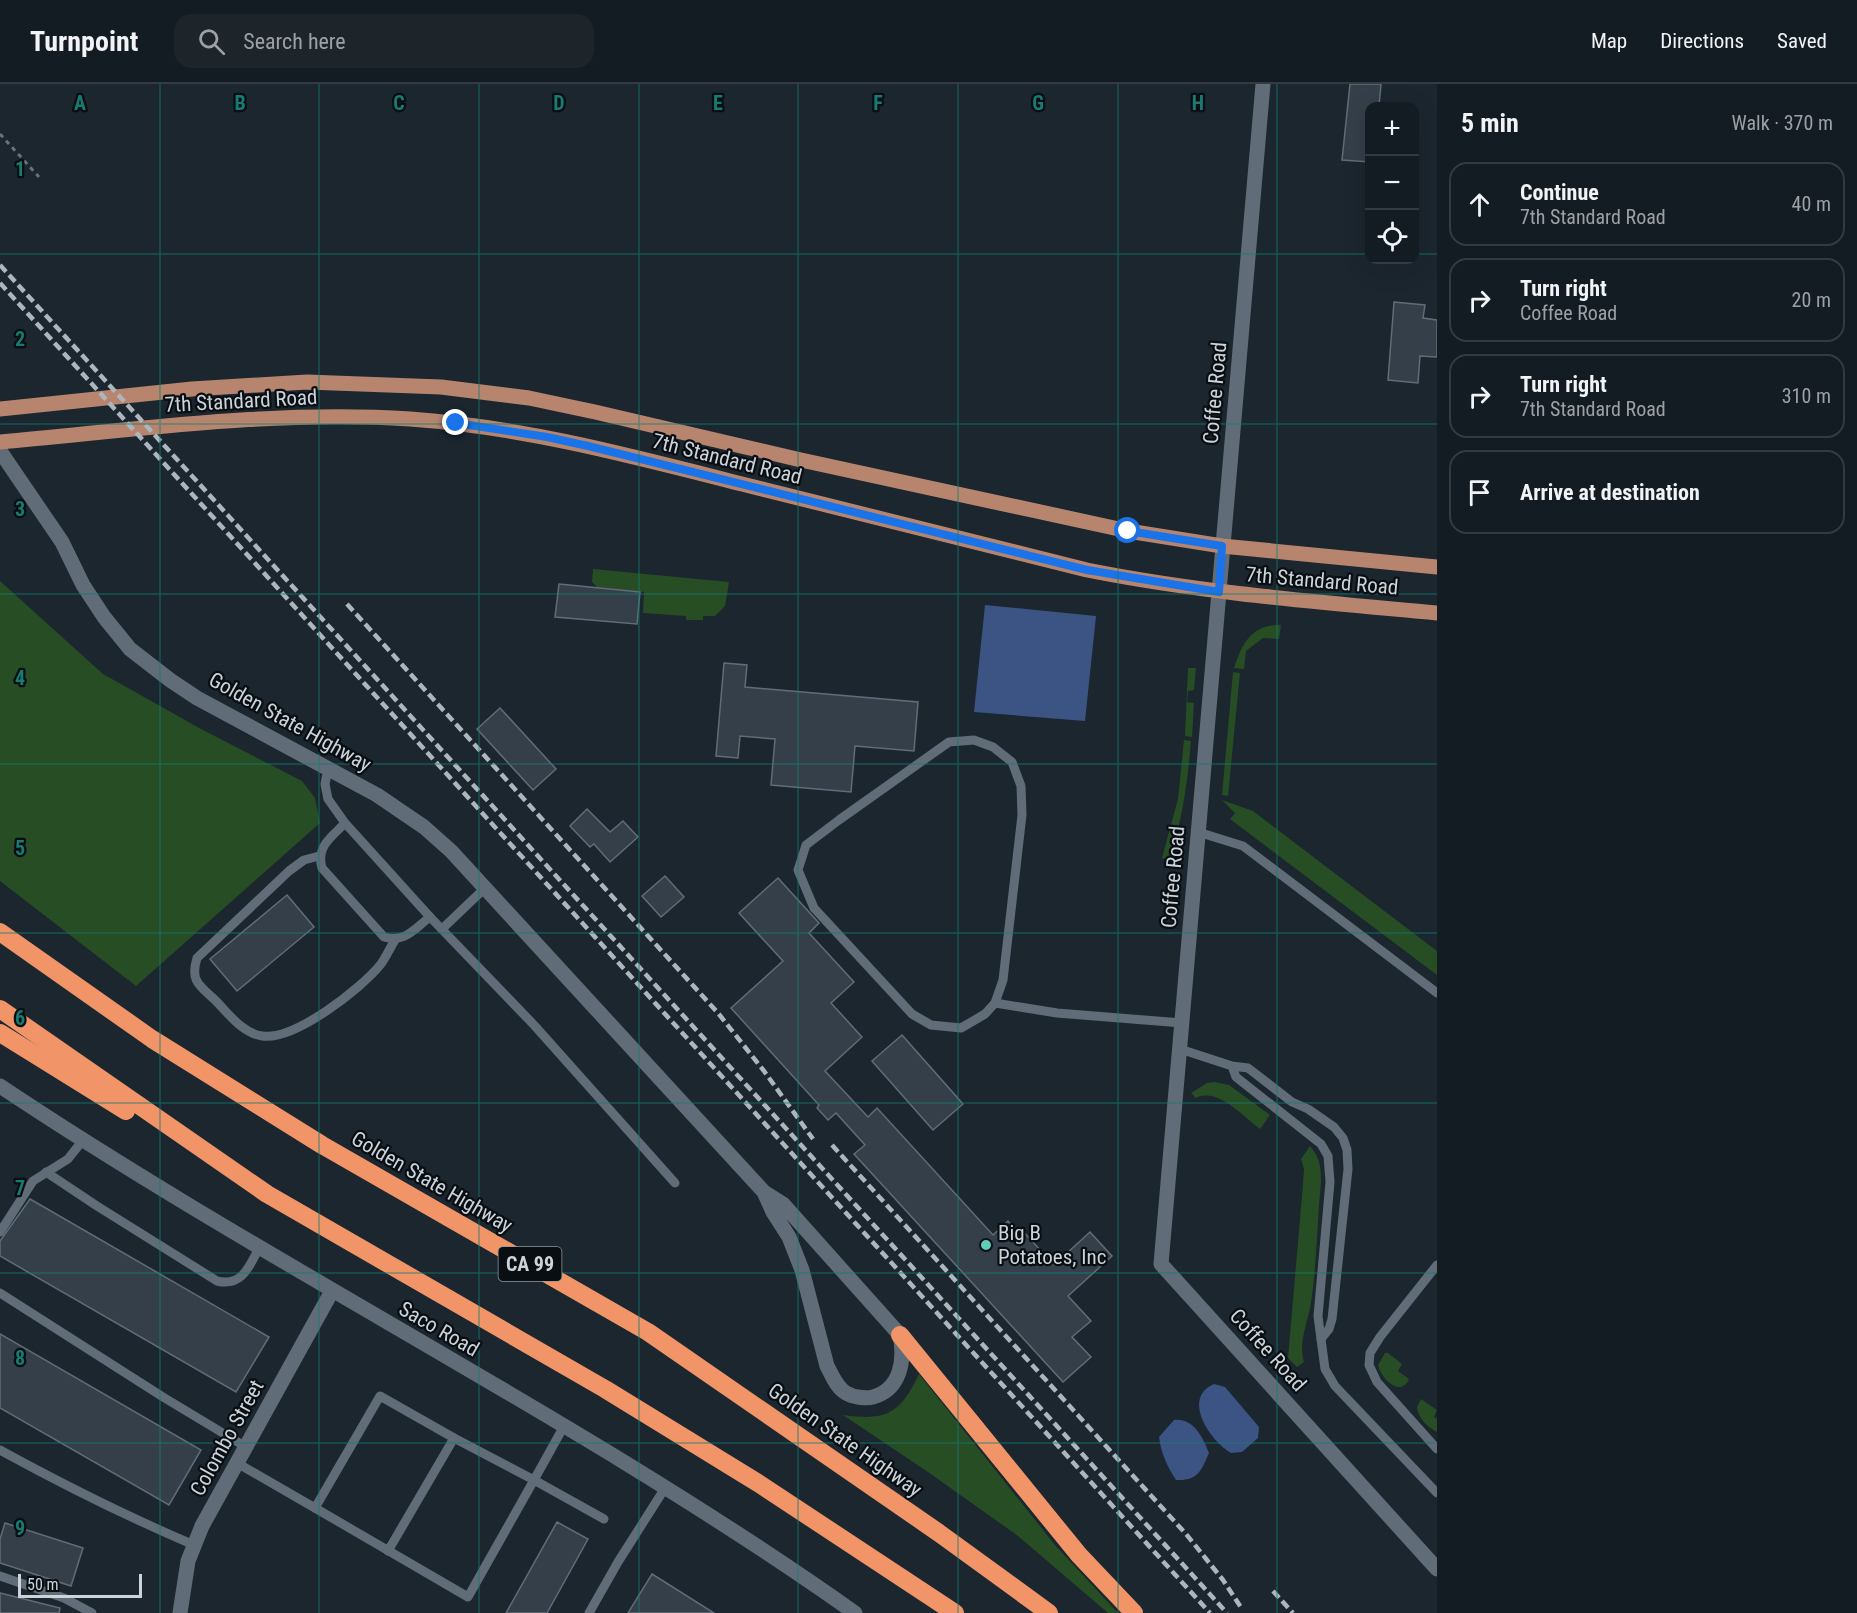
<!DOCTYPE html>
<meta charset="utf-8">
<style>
body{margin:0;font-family:"Roboto Condensed",sans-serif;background:#1d252b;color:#f1f3f6}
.controls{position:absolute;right:18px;top:18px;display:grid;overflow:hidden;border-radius:12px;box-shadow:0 6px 24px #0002}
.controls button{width:54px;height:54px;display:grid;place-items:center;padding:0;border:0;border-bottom:2px solid #333a41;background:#141c23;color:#f1f3f6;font:30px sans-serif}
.scale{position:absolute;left:18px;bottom:15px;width:124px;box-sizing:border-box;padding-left:6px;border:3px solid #ccd3da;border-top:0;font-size:16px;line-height:21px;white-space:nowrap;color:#ccd3da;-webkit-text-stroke:4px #090e12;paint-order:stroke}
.stop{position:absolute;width:18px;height:18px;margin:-14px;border:4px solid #1a73e8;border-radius:50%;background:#fff}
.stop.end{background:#1a73e8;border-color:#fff;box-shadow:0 2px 6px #0008}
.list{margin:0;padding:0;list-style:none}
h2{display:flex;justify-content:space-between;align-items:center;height:78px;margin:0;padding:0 24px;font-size:26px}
h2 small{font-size:20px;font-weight:400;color:#9da1a6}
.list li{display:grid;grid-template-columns:39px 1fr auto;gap:18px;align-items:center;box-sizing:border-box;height:84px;margin:0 12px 12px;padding:0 12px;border:2px solid #333a41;border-radius:18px}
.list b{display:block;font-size:22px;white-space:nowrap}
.list p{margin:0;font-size:20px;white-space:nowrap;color:#9da1a6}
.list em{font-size:20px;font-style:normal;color:#9da1a6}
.icon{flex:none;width:33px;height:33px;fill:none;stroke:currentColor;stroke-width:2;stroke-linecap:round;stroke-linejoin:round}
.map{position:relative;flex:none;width:1437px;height:1529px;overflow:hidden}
header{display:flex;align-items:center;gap:36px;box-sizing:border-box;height:84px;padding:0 30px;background:#141c23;border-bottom:2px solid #333a41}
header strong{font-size:28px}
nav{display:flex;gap:33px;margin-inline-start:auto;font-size:21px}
.search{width:420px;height:54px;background:#1d252b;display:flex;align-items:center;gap:15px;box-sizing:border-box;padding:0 21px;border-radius:18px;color:#9da1a6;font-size:22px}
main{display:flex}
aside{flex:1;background:#141c23}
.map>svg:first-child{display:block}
.green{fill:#264d24}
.water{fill:#3b5484}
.building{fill:#343f4a;stroke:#606d78;stroke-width:1.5}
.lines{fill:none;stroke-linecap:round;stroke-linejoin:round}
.path{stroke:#69727a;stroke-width:3;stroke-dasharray:4.5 4.5;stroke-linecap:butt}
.lane{stroke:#606c77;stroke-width:9}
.street{stroke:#606c77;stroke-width:15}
.secondary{stroke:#606c77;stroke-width:15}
.primary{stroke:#b7856e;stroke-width:15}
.highway{stroke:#f19568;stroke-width:18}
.rail{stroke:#aeb6bd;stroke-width:4.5;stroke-dasharray:9 4.5;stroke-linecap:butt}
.route{stroke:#1a73e8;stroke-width:8}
.grid{fill:none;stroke:#187b73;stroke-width:1.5;stroke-opacity:0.55}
.poi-dot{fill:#5dceb9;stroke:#090e12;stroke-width:2}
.labels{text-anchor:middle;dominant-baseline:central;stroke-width:4.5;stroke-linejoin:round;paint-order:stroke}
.shield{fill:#090e12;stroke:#92989e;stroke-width:1.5}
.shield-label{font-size:20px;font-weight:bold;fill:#ccd3da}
.street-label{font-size:21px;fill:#ccd3da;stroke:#090e12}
.poi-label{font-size:21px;fill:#ccd3da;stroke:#090e12;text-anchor:start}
.grid-label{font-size:20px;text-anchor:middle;font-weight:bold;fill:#187b73;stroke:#090e12;stroke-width:4.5;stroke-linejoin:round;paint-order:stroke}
</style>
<header>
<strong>Turnpoint</strong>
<div class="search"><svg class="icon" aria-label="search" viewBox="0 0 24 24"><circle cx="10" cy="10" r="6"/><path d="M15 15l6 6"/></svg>Search here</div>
<nav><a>Map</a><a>Directions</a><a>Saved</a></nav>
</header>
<main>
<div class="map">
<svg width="1437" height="1529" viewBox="0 0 1437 1529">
<rect width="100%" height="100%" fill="#1b262f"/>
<g class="green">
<polygon points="593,485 729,498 725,522 715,532 703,532 703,536 686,536 686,532 643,529 644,508 597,503 592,498"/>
<polygon points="0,497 103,590 201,645 302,697 315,714 320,739 136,902 0,797"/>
<path d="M1281,541L1279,555L1263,554L1246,567L1244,585L1234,584C1242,560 1251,540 1281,541Z"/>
<polygon points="1188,584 1196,584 1194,606 1188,607 1187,618 1194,619 1192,653 1185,652"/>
<polygon points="1233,588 1240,589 1228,712 1222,711"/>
<path d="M1184,656L1191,657C1187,701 1183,734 1169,776L1162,774L1178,715Z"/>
<polygon points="1222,716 1253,727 1437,867 1437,891 1230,735 1235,729"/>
<path d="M1215,998L1229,1001L1270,1031L1260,1045C1243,1033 1218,1003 1196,1014L1191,1009L1207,999Z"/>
<path d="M1310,1062C1320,1073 1321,1084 1321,1098C1317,1138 1317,1179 1311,1219C1308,1238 1298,1258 1304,1278L1297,1283L1288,1274L1303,1100L1304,1085L1301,1075Z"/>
<path d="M1385,1269H1388L1402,1280L1398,1287L1409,1295C1401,1314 1381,1295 1378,1281Z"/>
<path d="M919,1290L1055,1461L1118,1529H1108L1018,1452L928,1388L843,1331C886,1337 900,1330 919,1290Z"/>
<path d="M1421,1315L1437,1326L1434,1333L1437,1335V1348C1427,1343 1418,1334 1417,1323Z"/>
</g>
<g class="water">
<polygon points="985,521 1096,532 1085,637 974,628"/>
<path d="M1214,1300L1225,1303L1259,1343L1258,1354L1242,1368L1231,1369C1210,1357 1181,1314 1214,1300Z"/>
<path d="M1174,1336C1194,1334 1203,1354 1209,1369C1201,1387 1198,1397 1176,1396C1167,1382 1161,1369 1159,1353Z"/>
</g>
<g class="building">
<polygon points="1350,0 1381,0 1379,22 1370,22 1370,78 1342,76"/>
<polygon points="1394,218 1425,221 1423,234 1437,236 1437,273 1420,272 1418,299 1388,296"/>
<polygon points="559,500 640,508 637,540 555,533"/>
<polygon points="724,579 747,581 745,603 918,618 914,667 855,662 851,708 771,701 775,655 740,652 738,674 716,672"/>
<polygon points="500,624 556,685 533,706 477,645"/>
<polygon points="587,725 610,748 623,737 638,753 610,778 594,760 590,763 570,742"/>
<polygon points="665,792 684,813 661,833 642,812"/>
<polygon points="778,794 819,839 809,849 854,898 831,919 862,953 825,987 868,1033 877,1024 993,1151 1008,1137 1018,1148 1021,1145 1054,1181 1090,1148 1112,1172 1068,1212 1091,1237 1072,1253 1091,1273 1063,1298 854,1070 865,1061 836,1029 828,1036 817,1024 819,1021 731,924 783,877 739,829"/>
<polygon points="287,811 314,843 237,907 210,875"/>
<polygon points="902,951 963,1020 933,1046 872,977"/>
<polygon points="30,1115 269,1253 236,1308 0,1172 0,1157"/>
<polygon points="0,1250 201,1366 169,1421 0,1324"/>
<polygon points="557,1438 588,1455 547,1529 506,1529"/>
<polygon points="5,1439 83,1464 71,1502 0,1479 0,1455"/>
<polygon points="652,1490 714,1529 628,1529"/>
<polygon points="0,1509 60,1524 59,1529 0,1529"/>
</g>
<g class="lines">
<polyline class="path" points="0,50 39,93"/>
<g class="lane">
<polygon points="974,656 993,663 1012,678 1021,702 1022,731 1003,896 995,919 985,930 961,944 931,941 912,930 814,824 798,786 806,761 839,736 949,658"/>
<polyline points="328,685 325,700 328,715 345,739 430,833 534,941 675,1099"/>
<path d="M345,739C331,754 316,762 322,784L384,853C405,859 414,845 430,833"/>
<polyline points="1198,748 1243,762 1437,909"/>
<path d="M319,772L304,776L289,787L197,874C190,897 199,901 215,916C228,929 242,949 262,952C294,957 361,905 381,880C386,873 390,864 395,856"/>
<polyline points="442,845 485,804"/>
<polyline points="995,919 1057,929 1182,939"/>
<polyline points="1180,965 1232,982 1248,984 1292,1018 1308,1025 1334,1043 1343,1054 1347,1066 1348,1085 1332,1235 1329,1245 1321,1255 1318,1232 1330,1098 1328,1072 1321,1060 1236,993 1232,982"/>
<path d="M46,1088L97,1122L217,1197C242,1203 249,1183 259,1164"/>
<polyline points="0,1148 33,1097 68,1075 83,1056"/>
<polyline points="1437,1181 1380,1253 1370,1269 1369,1281 1377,1298 1437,1365"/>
<polyline points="0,1209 163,1313 246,1363"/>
<polyline points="1321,1255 1325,1285 1335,1302 1437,1409"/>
<polyline points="564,1342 534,1396 454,1354 380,1312 315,1424 468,1513 534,1396 604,1435"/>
<path d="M0,1366C64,1401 128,1433 194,1461"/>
<polyline points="237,1379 315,1424"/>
<polyline points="388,1467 454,1354"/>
<polyline points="0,1492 64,1514 92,1529"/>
<polyline points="589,1529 618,1478 665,1404"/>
</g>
<g class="street">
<polyline points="1219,508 1161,1180 1437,1485"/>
<path d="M0,1002C279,1188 581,1335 855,1529"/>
<polyline points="180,1529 188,1477 202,1442 332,1207"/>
</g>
<g class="secondary">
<path d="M0,367L62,458L83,501L104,533L130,565L170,596L197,614L377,711L424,743L451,767L764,1108L783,1120L900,1251C905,1276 901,1305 873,1313C865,1315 853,1313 846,1309C836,1303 832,1291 827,1282L802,1186L789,1153L773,1128L764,1108"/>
<polyline points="1219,508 1263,0"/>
</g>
<g class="primary">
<polyline points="0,325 192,305 307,298 441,303 529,314 595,328 801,376 1128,447 1222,462 1437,483"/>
<path d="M0,358C136,346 273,326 410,335C523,343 632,372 742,400C857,429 972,457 1087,486C1202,509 1320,518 1437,529"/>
</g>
<g class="highway">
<polyline points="0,848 152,955 322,1061 648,1248 939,1449 1049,1529"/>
<polyline points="0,925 267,1110 605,1305 758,1399 955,1529"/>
<polyline points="0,949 126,1027"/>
<polyline points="900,1251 1079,1471 1134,1529"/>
</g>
<g class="rail">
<polyline points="0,181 1227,1529"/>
<polyline points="0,199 1210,1529"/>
<polyline points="347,520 718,929 764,987 813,1055"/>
<polyline points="832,1061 1186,1450 1223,1496 1242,1525"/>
<polyline points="1273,1507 1293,1529"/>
</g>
</g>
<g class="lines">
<polyline class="route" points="456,339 547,353 588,362 1087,486 1219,508 1222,462 1128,447"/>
</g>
<path class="grid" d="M160,0V1529M319,0V1529M479,0V1529M639,0V1529M798,0V1529M958,0V1529M1118,0V1529M1277,0V1529M0,170H1370M1414,170H1437M0,340H1437M0,510H1437M0,680H1437M0,849H1437M0,1019H1437M0,1189H1437M0,1359H1437"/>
<circle class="poi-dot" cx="986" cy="1161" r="6"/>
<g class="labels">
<rect class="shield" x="498.5" y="1163" width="63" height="34" rx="4.5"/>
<g class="shield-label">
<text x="530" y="1180">CA 99</text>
</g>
<g class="street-label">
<text transform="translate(1215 309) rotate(-85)">Coffee Road</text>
<text transform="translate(241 317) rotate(-3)">7th Standard Road</text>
<text transform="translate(727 375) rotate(14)">7th Standard Road</text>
<text transform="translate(1322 497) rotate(5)">7th Standard Road</text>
<text transform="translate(290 638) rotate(29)">Golden State Highway</text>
<text transform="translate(1173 793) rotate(-85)">Coffee Road</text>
<text transform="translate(432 1098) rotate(30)">Golden State Highway</text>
<text transform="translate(439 1245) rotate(30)">Saco Road</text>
<text transform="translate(1268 1266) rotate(48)">Coffee Road</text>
<text transform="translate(227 1354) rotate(-61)">Colombo Street</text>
<text transform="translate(845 1356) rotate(35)">Golden State Highway</text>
</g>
<g class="poi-label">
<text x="998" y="1149">Big B<tspan x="998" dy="24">Potatoes, Inc</tspan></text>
</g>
</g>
<g class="grid-label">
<text x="80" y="26">A</text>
<text x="240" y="26">B</text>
<text x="399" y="26">C</text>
<text x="559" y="26">D</text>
<text x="718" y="26">E</text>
<text x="878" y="26">F</text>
<text x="1038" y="26">G</text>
<text x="1198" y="26">H</text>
<text x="20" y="92">1</text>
<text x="20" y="262">2</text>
<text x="20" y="432">3</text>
<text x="20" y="601">4</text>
<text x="20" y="771">5</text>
<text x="20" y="941">6</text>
<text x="20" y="1111">7</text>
<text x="20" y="1281">8</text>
<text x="20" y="1451">9</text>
</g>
</svg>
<div class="controls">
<button>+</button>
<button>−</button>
<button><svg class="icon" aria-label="locate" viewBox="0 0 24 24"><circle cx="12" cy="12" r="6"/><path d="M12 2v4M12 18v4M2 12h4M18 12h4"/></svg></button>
</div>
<div class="scale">50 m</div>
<div class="stop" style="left:1128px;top:447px"></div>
<div class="stop end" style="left:456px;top:339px"></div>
</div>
<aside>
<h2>5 min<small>Walk · 370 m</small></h2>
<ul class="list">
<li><svg class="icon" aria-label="ahead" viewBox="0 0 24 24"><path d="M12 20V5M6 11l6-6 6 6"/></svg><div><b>Continue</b><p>7th Standard Road</p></div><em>40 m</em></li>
<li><svg class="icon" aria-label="right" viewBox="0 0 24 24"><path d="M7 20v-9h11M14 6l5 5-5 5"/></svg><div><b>Turn right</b><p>Coffee Road</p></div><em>20 m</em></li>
<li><svg class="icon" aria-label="right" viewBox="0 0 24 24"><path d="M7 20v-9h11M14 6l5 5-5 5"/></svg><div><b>Turn right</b><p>7th Standard Road</p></div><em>310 m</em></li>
<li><svg class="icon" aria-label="arrive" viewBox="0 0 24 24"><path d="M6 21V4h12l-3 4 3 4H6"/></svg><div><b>Arrive at destination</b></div></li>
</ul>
</aside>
</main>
